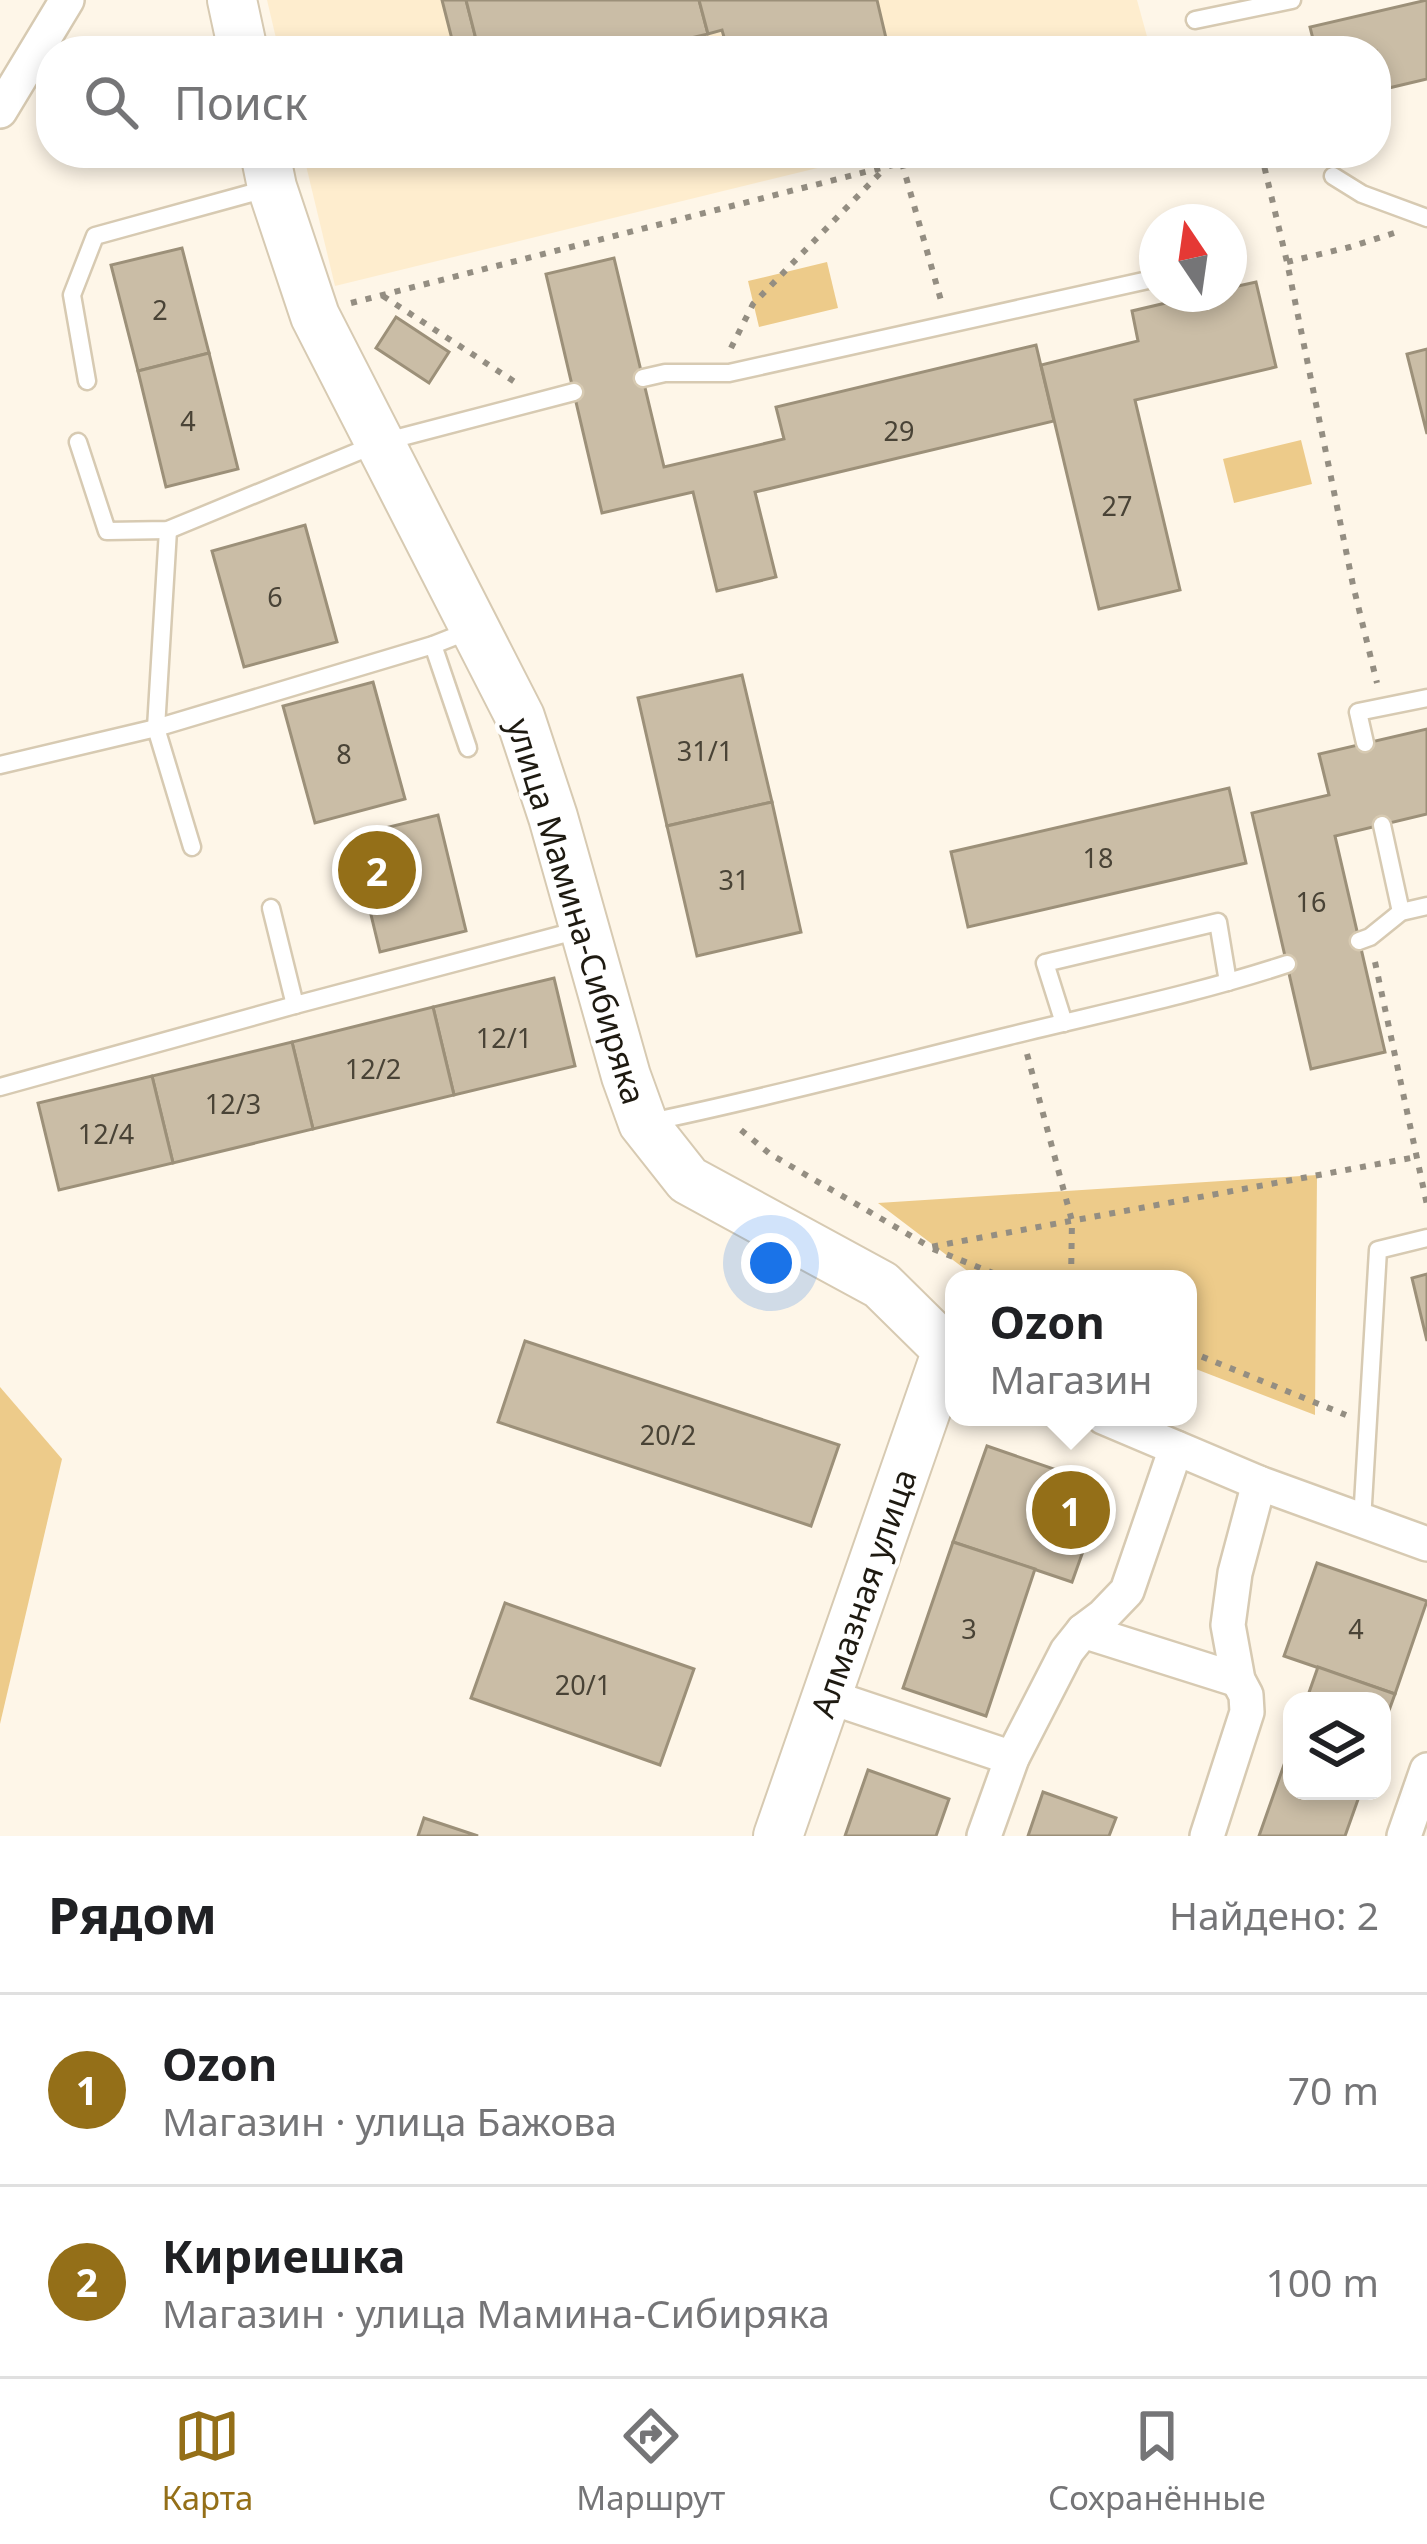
<!DOCTYPE html>
<html lang="ru">
<meta charset="utf-8">
<style>
body{margin:0;font-family:"Noto Sans",sans-serif;background:#f6f6f6;color:#202124}
.controls{position:absolute;right:36px;bottom:36px;display:grid;overflow:hidden;border-radius:24px;box-shadow:0 6px 18px #0003}
.controls button{width:108px;height:108px;display:grid;place-items:center;padding:0;border:0;border-bottom:3px solid #e0e0e0;background:#fff;color:#202124;font:60px sans-serif}
.compass{position:absolute;left:1139px;top:204px;width:108px;height:108px;border-radius:50%;background:#fff;box-shadow:0 6px 18px #0003;rotate:347deg}
.you{position:absolute;left:771px;top:1263px;width:42px;height:42px;margin:-30px;border:9px solid #fff;border-radius:50%;background:#1a73e8;box-shadow:0 0 0 18px #1a73e833}
.badge{display:grid;place-items:center;width:78px;height:78px;border-radius:50%;background:#946f18;color:#fff;font-size:39px;font-weight:700}
.pin{position:absolute;translate:-50% -50%;border:6px solid #fff;box-shadow:0 3px 12px #0006}
.popup{position:absolute;left:945px;top:1270px;width:252px;height:156px;box-sizing:border-box;display:grid;place-content:center;border-radius:24px;background:#fff;filter:drop-shadow(0 3px 9px #0005);font-size:39px;white-space:nowrap;color:#757577}
.popup b{font-size:45px;color:#202124}
.popup::after{content:'';position:absolute;left:50%;top:100%;margin-left:-24px;border:24px solid transparent;border-top-color:#fff}
.list{margin:0;padding:0;list-style:none}
h2{display:flex;justify-content:space-between;align-items:center;height:156px;margin:0;padding:0 48px;font-size:51px}
h2 small{font-size:39px;font-weight:400;color:#757577}
.list li{display:grid;grid-template-columns:78px 1fr auto;gap:36px;align-items:center;box-sizing:border-box;height:192px;padding:0 48px;border-top:3px solid #e0e0e0}
.list b{display:block;font-size:45px;white-space:nowrap}
.list p{margin:0;font-size:39px;white-space:nowrap;color:#757577}
.list em{font-size:39px;font-style:normal;color:#757577}
.icon{flex:none;width:66px;height:66px;fill:none;stroke:currentColor;stroke-width:2;stroke-linecap:round;stroke-linejoin:round}
.map{position:relative;flex:none;width:1427px;height:1836px;overflow:hidden}
.search{position:absolute;background:#fff;box-shadow:0 6px 18px #0003;left:36px;right:36px;top:36px;height:132px;display:flex;align-items:center;gap:30px;box-sizing:border-box;padding:0 42px;border-radius:48px;color:#757577;font-size:45px}
.sheet{height:540px;background:#fff}
nav{display:flex;justify-content:space-around;align-items:center;box-sizing:border-box;height:168px;border-top:3px solid #e0e0e0;background:#fff;font-size:33px;color:#757577}
nav a{display:grid;justify-items:center;gap:6px}
nav .on{color:#946f18}
.map>svg:first-child{display:block}
.built{fill:#feedce}
.green{fill:#edcb8a}
.building{fill:#cabda6;stroke:#9c9079;stroke-width:3}
.lines{fill:none;stroke-linecap:round;stroke-linejoin:round}
.lane-casing{stroke:#d7cab2;stroke-width:21}
.street-casing{stroke:#d7cab2;stroke-width:38}
.secondary-casing{stroke:#d7cab2;stroke-width:52}
.path{stroke:#948e82;stroke-width:6;stroke-dasharray:6 9;stroke-linecap:butt}
.lane{stroke:#fff;stroke-width:16}
.street{stroke:#fff;stroke-width:33}
.secondary{stroke:#fff;stroke-width:48}
.labels{text-anchor:middle;dominant-baseline:central;stroke-width:9;stroke-linejoin:round;paint-order:stroke}
.number-label{font-size:27px;fill:#494336}
.street-label{font-size:33px;fill:#1e1a11;stroke:#fff}
</style>
<div class="map">
<svg width="1427" height="1836" viewBox="0 0 1427 1836">
<rect width="100%" height="100%" fill="#fef6e8"/>
<g class="built">
<polygon points="267,0 1137,0 1151,51 279,51"/>
<polygon points="303,153 879,153 335,286"/>
</g>
<g class="green">
<polygon points="827,262 838,308 759,327 748,281"/>
<polygon points="1301,440 1312,484 1234,503 1223,459"/>
<polygon points="1317,1175 1315,1415 1188,1366 1188,1279 978,1279 878,1203"/>
<polygon points="0,1387 62,1459 0,1724"/>
</g>
<g class="building">
<polygon points="442,0 466,0 479,51 455,51"/>
<polygon points="466,0 699,0 708,34 635,51 479,51"/>
<polygon points="699,0 877,0 889,51 728,51 722,30 708,34"/>
<polygon points="1427,0 1427,79 1376,91 1376,51 1316,51 1310,27"/>
<polygon points="182,248 209,353 138,371 111,265"/>
<polygon points="614,258 664,467 784,439 776,407 1036,345 1054,421 755,492 776,577 717,591 693,492 602,513 546,274"/>
<polygon points="1256,282 1276,367 1135,400 1180,590 1099,609 1041,365 1138,341 1132,311 1204,294 1229,294 1229,288"/>
<polygon points="396,317 449,352 429,383 376,348"/>
<polygon points="1427,349 1427,434 1407,354"/>
<polygon points="209,353 238,469 166,487 138,371"/>
<polygon points="305,525 337,642 244,667 212,551"/>
<polygon points="742,675 772,802 667,826 638,698"/>
<polygon points="373,682 405,799 315,823 283,706"/>
<polygon points="1427,729 1427,814 1335,836 1385,1052 1311,1069 1252,813 1329,795 1319,754"/>
<polygon points="1229,788 1246,863 968,927 951,852"/>
<polygon points="772,802 801,932 697,956 667,826"/>
<polygon points="438,815 466,931 380,952 352,836"/>
<polygon points="554,978 575,1066 454,1095 433,1007"/>
<polygon points="433,1007 454,1095 313,1129 292,1042"/>
<polygon points="292,1042 313,1129 173,1163 152,1076"/>
<polygon points="152,1076 173,1163 59,1190 38,1103"/>
<polygon points="1427,1274 1427,1341 1412,1278"/>
<polygon points="525,1341 839,1445 811,1526 498,1422"/>
<polygon points="987,1446 1106,1487 1072,1582 953,1542"/>
<polygon points="953,1542 1035,1569 986,1716 903,1688"/>
<polygon points="1317,1563 1427,1601 1395,1694 1284,1656"/>
<polygon points="505,1603 694,1669 660,1765 471,1698"/>
<polygon points="1318,1667 1395,1694 1382,1730 1382,1701 1306,1701"/>
<polygon points="1292,1742 1292,1791 1361,1791 1345,1836 1259,1836"/>
<polygon points="868,1770 949,1799 936,1836 845,1836"/>
<polygon points="1043,1792 1116,1818 1109,1836 1028,1836"/>
<polygon points="424,1818 478,1836 418,1836"/>
</g>
<g class="lines">
<defs>
<g id="lane">
<polyline points="1195,20 1292,0"/>
<polyline points="1333,176 1362,194 1427,218"/>
<polyline points="643,378 665,373 729,373 1157,278"/>
<polyline points="87,381 72,295 95,236 266,189"/>
<polyline points="78,442 107,531 168,530 379,443 574,392"/>
<polyline points="168,530 156,728 433,645 471,630"/>
<polyline points="433,645 468,748"/>
<polyline points="1365,743 1358,712 1427,698"/>
<polyline points="0,765 156,728 192,847"/>
<polyline points="1382,825 1401,912"/>
<polyline points="271,908 295,1005"/>
<polyline points="1359,941 1370,937 1401,912 1427,906"/>
<polyline points="1064,1023 1045,963 1218,922 1228,982"/>
<polyline points="0,1087 295,1005 579,930"/>
<path d="M650,1122C771,1097 890,1065 1009,1036C1102,1013 1196,994 1287,964"/>
<polyline points="1362,1521 1378,1250 1427,1238"/>
</g>
<g id="street">
<polyline points="0,111 67,0"/>
<polyline points="1103,1417 1259,1483 1427,1544"/>
<polyline points="1083,1631 1238,1680"/>
<polyline points="827,1696 1012,1758"/>
<polyline points="984,1836 1012,1758 1067,1651 1083,1631 1103,1616 1127,1591 1176,1448"/>
<polyline points="1207,1836 1247,1712 1246,1695 1238,1680 1228,1625 1235,1573 1259,1483"/>
<polyline points="1404,1836 1427,1770"/>
</g>
<g id="secondary">
<polyline points="232,0 243,51"/>
<polyline points="265,153 272,187 315,316 520,717 553,817 626,1076 643,1123 688,1180 881,1285 947,1350 778,1836"/>
</g>
</defs>
<use href="#lane" class="lane-casing"/>
<use href="#street" class="street-casing"/>
<use href="#secondary" class="secondary-casing"/>
<g class="path">
<polyline points="1261,153 1287,262 1353,585 1377,683"/>
<polyline points="902,163 942,304"/>
<polyline points="1287,262 1350,247 1394,233"/>
<polyline points="383,296 515,382"/>
<polyline points="351,303 940,153"/>
<polyline points="731,348 753,304 885,168"/>
<polyline points="1375,962 1427,1205"/>
<polyline points="1027,1054 1072,1221 1071,1279"/>
<polyline points="741,1130 770,1154 930,1247 1416,1157"/>
<polyline points="933,1249 1008,1279"/>
<polyline points="1188,1351 1346,1415"/>
</g>
<use href="#lane" class="lane"/>
<use href="#street" class="street"/>
<use href="#secondary" class="secondary"/>
</g>
<g class="labels">
<g class="number-label">
<text x="160" y="309">2</text>
<text x="188" y="420">4</text>
<text x="899" y="430">29</text>
<text x="1117" y="505">27</text>
<text x="275" y="596">6</text>
<text x="705" y="750">31/1</text>
<text x="344" y="753">8</text>
<text x="1098" y="857">18</text>
<text x="734" y="879">31</text>
<text x="1311" y="901">16</text>
<text x="504" y="1037">12/1</text>
<text x="373" y="1068">12/2</text>
<text x="233" y="1103">12/3</text>
<text x="106" y="1133">12/4</text>
<text x="668" y="1434">20/2</text>
<text x="969" y="1628">3</text>
<text x="1356" y="1628">4</text>
<text x="583" y="1684">20/1</text>
</g>
<g class="street-label">
<text transform="translate(577 911) rotate(73)">улица Мамина-Сибиряка</text>
<text transform="translate(863 1593) rotate(-71)">Алмазная улица</text>
</g>
</g>
</svg>
<div class="controls">
<button><svg class="icon" aria-label="layers" viewBox="0 0 24 24"><path d="M12 4l9 5-9 5-9-5zM3 14l9 5 9-5"/></svg></button>
</div>
<svg class="compass" viewBox="-18 -18 36 36"><path d="M0-13l5 13h-10z" fill="#e53935"/><path d="M0 13l5-13h-10z" fill="#757577"/></svg>
<div class="you"></div>
<div class="pin badge" style="left:1071px;top:1510px">1</div>
<div class="popup"><b>Ozon</b>Магазин</div>
<div class="pin badge" style="left:377px;top:870px">2</div>
<div class="search"><svg class="icon" aria-label="search" viewBox="0 0 24 24"><circle cx="10" cy="10" r="6"/><path d="M15 15l6 6"/></svg>Поиск</div>
</div>
<section class="sheet">
<h2>Рядом<small>Найдено: 2</small></h2>
<ul class="list">
<li><span class="badge">1</span><div><b>Ozon</b><p>Магазин · улица Бажова</p></div><em>70 m</em></li>
<li><span class="badge">2</span><div><b>Кириешка</b><p>Магазин · улица Мамина-Сибиряка</p></div><em>100 m</em></li>
</ul>
</section>
<nav>
<a class="on"><svg class="icon" aria-label="map" viewBox="0 0 24 24"><path d="M3 6l6-2 6 2 6-2v14l-6 2-6-2-6 2zM9 4v14M15 6v14"/></svg>Карта</a>
<a><svg class="icon" aria-label="directions" viewBox="0 0 24 24"><path d="M12 3l9 9-9 9-9-9zM9 14v-3h6M13 9l2 2-2 2"/></svg>Маршрут</a>
<a><svg class="icon" aria-label="saved" viewBox="0 0 24 24"><path d="M7 4h10v16l-5-4-5 4z"/></svg>Сохранённые</a>
</nav>
